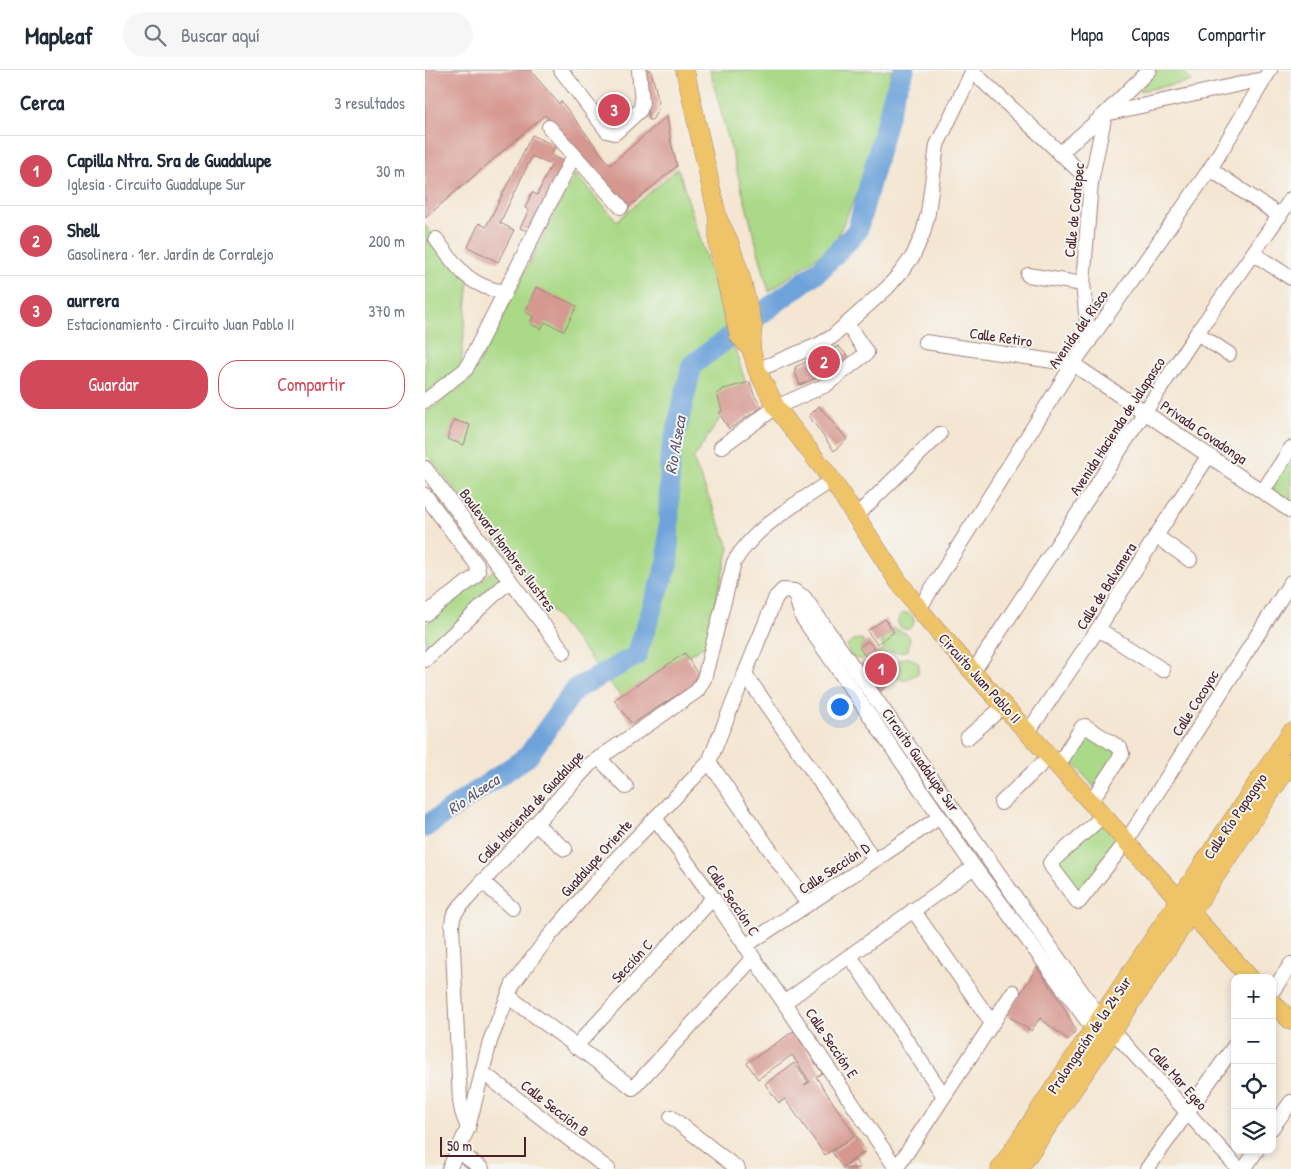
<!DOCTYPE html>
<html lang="es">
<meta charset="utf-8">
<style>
body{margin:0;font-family:"Patrick Hand",sans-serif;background:#f6f6f7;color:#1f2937}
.controls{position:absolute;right:15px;bottom:15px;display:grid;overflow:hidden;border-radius:10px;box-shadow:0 2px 8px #0003}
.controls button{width:45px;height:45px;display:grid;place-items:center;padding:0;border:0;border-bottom:1px solid #e0e1e3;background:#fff;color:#1f2937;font:25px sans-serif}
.scale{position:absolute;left:15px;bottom:12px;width:86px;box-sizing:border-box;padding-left:5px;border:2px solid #4a1f2b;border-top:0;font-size:14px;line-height:18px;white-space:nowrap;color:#4a1f2b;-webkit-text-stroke:4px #f6f6f2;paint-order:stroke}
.you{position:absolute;left:414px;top:636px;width:18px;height:18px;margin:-12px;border:4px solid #fff;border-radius:50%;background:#1a73e8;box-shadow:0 0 0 8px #1a73e833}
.badge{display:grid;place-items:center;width:32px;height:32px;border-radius:50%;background:#d1495b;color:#fff;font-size:16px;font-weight:700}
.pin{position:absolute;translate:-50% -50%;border:2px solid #fff;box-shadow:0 1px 5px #0006}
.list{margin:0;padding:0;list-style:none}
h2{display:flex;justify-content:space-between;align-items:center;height:65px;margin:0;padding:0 20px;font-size:21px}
h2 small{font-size:16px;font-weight:400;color:#747a83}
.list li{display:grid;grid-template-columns:32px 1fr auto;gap:15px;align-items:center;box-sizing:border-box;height:70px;padding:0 20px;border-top:1px solid #e0e1e3}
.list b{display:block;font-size:19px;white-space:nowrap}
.list p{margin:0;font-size:16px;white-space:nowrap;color:#747a83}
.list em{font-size:16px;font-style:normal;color:#747a83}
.actions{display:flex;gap:10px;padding:15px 20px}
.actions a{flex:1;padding:11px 0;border:1px solid #d1495b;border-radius:20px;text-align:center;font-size:18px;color:#d1495b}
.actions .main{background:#d1495b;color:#fff}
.icon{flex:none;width:28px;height:28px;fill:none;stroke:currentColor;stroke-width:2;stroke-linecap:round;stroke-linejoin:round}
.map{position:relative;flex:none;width:866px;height:1099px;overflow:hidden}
header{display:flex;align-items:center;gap:30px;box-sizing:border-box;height:70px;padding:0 25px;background:#fff;border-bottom:1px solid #e0e1e3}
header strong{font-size:24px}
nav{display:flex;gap:28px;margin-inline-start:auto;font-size:18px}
.search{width:350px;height:45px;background:#f6f6f7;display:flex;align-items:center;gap:12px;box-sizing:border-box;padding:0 18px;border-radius:28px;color:#747a83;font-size:19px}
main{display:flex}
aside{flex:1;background:#fff}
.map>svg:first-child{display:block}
.green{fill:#aad987;stroke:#7a7c59}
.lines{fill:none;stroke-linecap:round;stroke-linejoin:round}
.river{stroke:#6da2da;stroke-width:21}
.building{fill:#d5978f}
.minor-casing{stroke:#9f827e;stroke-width:16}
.major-casing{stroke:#9f827e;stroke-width:19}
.minor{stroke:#fff;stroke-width:14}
.major{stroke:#efc469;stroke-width:18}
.labels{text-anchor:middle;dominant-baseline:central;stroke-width:4;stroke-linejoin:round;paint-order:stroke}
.street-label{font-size:15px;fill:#4a1f2b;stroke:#f6f6f2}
.water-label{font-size:16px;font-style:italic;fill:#585371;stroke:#f6f6f2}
</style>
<header>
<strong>Mapleaf</strong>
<div class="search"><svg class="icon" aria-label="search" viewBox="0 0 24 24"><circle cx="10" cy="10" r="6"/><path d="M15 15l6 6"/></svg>Buscar aquí</div>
<nav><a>Mapa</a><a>Capas</a><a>Compartir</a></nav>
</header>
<main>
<aside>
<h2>Cerca<small>3 resultados</small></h2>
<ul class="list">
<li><span class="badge">1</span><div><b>Capilla Ntra. Sra de Guadalupe</b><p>Iglesia · Circuito Guadalupe Sur</p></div><em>30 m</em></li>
<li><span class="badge">2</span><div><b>Shell</b><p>Gasolinera · 1er. Jardín de Corralejo</p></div><em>200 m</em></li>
<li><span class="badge">3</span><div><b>aurrera</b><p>Estacionamiento · Circuito Juan Pablo II</p></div><em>370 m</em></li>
</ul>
<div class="actions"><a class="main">Guardar</a><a>Compartir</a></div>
</aside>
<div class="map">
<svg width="866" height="1099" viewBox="0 0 866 1099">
<rect width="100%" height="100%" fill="#f6f6f2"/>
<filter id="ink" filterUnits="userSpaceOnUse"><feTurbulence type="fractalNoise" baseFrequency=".02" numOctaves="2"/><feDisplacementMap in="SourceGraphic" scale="10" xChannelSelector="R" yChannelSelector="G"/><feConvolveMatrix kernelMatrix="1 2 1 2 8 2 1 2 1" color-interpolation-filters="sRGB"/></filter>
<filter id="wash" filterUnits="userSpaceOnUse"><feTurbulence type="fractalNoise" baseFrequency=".0096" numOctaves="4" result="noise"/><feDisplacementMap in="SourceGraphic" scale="20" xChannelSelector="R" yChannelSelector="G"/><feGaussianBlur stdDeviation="1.12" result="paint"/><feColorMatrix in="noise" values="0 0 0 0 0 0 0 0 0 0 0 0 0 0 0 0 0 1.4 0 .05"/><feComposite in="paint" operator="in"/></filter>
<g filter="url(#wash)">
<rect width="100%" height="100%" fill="#f4e6d2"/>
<g class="green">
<polygon points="285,0 467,0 435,117 409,174 344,222"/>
<polygon points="733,0 756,0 767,11 714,21"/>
<polygon points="253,98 320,311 268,389 304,477 281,574 197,628 0,382 0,343 45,310 150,104 192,151"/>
<polygon points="0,155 37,203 44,209 35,305 0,331"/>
<polygon points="866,382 866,431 843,416"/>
<polygon points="70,499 77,509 1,581 0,555"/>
<circle cx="481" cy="551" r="8"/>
<path d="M468,558L482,564L485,568L483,580C472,584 465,584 457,576L458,564Z"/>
<polygon points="437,569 442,585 438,589 432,589 425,585 422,575 427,570"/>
<path d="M458,579L470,596L475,589C483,587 488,588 494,594L493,603L479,611L469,605L453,582Z"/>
<polygon points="660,658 696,681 671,719 641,685"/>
<polygon points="677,750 694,768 654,830 628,793"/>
</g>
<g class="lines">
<polyline class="river" points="0,757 103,686 150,619 211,586 243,492 245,387 267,295 396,199 432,161 469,24 479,0"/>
</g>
<g id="blocks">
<g class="building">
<polygon points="0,0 105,0 134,34 136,31 185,95 242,46 246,72 252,96 201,139 120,45 0,148"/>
<polygon points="218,0 226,0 234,33 232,33 233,40 227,50 224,50 222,35 224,35"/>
<polygon points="107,65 130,76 126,85 139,92 105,162 95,158 104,140 100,138 107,122 112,125 126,95 107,86 75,153 89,160 73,192 43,177 54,153 61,157"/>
<polygon points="111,217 152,236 139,261 120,252 116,259 105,254 108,246 100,242"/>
<polygon points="413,276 425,288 422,290 423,291 407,301 375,315 369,299 371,299 370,297 402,283"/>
<polygon points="325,312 329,325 337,337 304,359 294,343 297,341 292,323 297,321 298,319"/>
<polygon points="394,336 422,369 409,381 384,346"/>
<polygon points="29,350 45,355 39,375 22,369"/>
<polygon points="460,549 469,562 452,574 442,561"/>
<polygon points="443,571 458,588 463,585 468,593 463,596 470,605 469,610 456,621 448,611 453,608 457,612 449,601 444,605 436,593 442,589 434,577"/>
<polygon points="260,583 276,610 207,654 189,630"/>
<polygon points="612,897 637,934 651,960 643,970 615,948 606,961 582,945"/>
<polygon points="369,961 397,1003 391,1007 430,1065 400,1085 360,1029 354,1033 340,1014 369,993 383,1012 379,1015 385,1012 367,985 333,1009 322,993"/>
<polygon points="431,1066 441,1081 417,1097 407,1082"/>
<polygon points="430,1090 435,1098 417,1099"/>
</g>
</g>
</g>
<g filter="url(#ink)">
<use href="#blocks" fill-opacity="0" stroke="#9f827e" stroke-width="1"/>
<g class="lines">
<defs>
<g id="minor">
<polyline points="136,0 182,61 190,63 215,40 217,33 214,0"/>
<polyline points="547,1 666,112"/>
<polyline points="680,44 838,9"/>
<polyline points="124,57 196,137"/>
<polyline points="634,84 680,44 724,0"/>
<polyline points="785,99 855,146"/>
<path d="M11,169C31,196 43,217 80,222"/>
<polyline points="829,184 866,208"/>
<polyline points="603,205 658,214"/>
<polyline points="772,263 804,284"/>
<polyline points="500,272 648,294 866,441"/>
<polyline points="664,272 658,214 666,112 680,44"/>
<polyline points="332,300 393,275 407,267 462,218 476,202 488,186 498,163 503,143 512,75 548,0"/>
<polyline points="0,331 41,299 149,85"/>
<polyline points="296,377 351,337 401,315 442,283 422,254"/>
<polyline points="0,398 139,582"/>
<polyline points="838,421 866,378"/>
<polyline points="0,425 52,495 53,502 50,507 0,544"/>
<polyline points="431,446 515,364"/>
<polyline points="731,466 765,490"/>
<polyline points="369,521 377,547 549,797 669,960"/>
<polyline points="494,539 648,294 785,99 845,0"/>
<polyline points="673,559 738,600"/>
<polyline points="0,590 85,510"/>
<polyline points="548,602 772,263 866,129"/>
<polyline points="320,604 443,781"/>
<polyline points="603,662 673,559 731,466 784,385"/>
<polyline points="542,668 579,636"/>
<polyline points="174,688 201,717"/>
<polyline points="284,692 377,826"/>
<polyline points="633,696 657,657 660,656 695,678 697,684 665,733"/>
<polyline points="576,733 624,687"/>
<polyline points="678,746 625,793 626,796 652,831 654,832 701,772 866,512"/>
<polyline points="230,748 288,828 471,1098"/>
<polyline points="110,754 140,779"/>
<polyline points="57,811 87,838"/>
<polyline points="488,840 567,953"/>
<polyline points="320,876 515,747"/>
<polyline points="425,886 519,1026"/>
<polyline points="847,922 866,894"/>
<polyline points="83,926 208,1018 328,888"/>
<polyline points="360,932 549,797"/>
<polyline points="688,961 814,1099"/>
<polyline points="150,977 288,828"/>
<polyline points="57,1002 183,1099"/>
<polyline points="246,1047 313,1099"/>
<path d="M43,1058L37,1042L35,1031L27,856L28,847L32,840L164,695L272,621L279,609L309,492C331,455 372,434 407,410"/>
<polyline points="847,1058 866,1032"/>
<polyline points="33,1081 57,1099"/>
<polyline points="24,1099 43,1058 65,971 88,914 121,870 189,791 284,692 351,527 358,520 369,521 379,527 676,949"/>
<polyline points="471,1099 588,922"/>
<polyline points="722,1099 810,975"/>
<polyline points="819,1099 832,1080"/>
</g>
<g id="major">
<polyline points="260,0 293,149 293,176 314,266 326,279"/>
<polyline points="293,149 304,171 316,207 328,256 326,279 332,300 351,337 407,410 473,511 494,539 548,602 825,908"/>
<polyline points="847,932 866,951"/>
<polyline points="575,1099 866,662"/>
<polyline points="594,1099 688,961 866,692"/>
</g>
</defs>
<use href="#minor" class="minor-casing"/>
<use href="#major" class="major-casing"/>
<use href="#minor" class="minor"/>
<use href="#major" class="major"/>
</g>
</g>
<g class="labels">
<g class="street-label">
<text transform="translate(649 140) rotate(-84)">Calle de Coatepec</text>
<text transform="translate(653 259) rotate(-55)">Avenida del Risco</text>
<text transform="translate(576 267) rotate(8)">Calle Retiro</text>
<text transform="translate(692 356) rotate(-57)">Avenida Hacienda de Jalapasco</text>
<text transform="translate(779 362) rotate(34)">Privada Covadonga</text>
<text transform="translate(83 480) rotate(53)">Boulevard Hombres Ilustres</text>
<text transform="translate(681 516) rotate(-58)">Calle de Balvanera</text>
<text transform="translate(555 608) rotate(48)">Circuito Juan Pablo II</text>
<text transform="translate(770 633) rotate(-58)">Calle Cocoyoc</text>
<text transform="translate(496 690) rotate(55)">Circuito Guadalupe Sur</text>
<text transform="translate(105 737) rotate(-47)">Calle Hacienda de Guadalupe</text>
<text transform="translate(810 746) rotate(-56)">Calle Río Papagayo</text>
<text transform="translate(171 788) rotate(-48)">Guadalupe Oriente</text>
<text transform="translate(409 798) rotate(-33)">Calle Sección D</text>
<text transform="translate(308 830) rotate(56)">Calle Sección C</text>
<text transform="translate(207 891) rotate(-47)">Sección C</text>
<text transform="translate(664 965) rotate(-56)">Prolongación de la 24 Sur</text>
<text transform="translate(407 973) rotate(56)">Calle Sección E</text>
<text transform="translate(753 1008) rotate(48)">Calle Mar Egeo</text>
<text transform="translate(130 1038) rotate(38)">Calle Sección B</text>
</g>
<g class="water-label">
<text transform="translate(250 375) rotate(-80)">Rio Alseca</text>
<text transform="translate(48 724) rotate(-34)">Rio Alseca</text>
</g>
</g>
</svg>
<div class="controls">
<button>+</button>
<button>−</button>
<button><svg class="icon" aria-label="locate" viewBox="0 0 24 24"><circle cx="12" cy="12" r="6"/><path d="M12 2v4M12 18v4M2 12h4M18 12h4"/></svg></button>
<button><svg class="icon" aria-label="layers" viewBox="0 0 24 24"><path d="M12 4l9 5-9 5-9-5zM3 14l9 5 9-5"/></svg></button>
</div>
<div class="scale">50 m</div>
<div class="you"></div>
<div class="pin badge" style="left:456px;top:599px">1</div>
<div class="pin badge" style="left:399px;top:292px">2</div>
<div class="pin badge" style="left:189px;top:40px">3</div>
</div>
</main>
